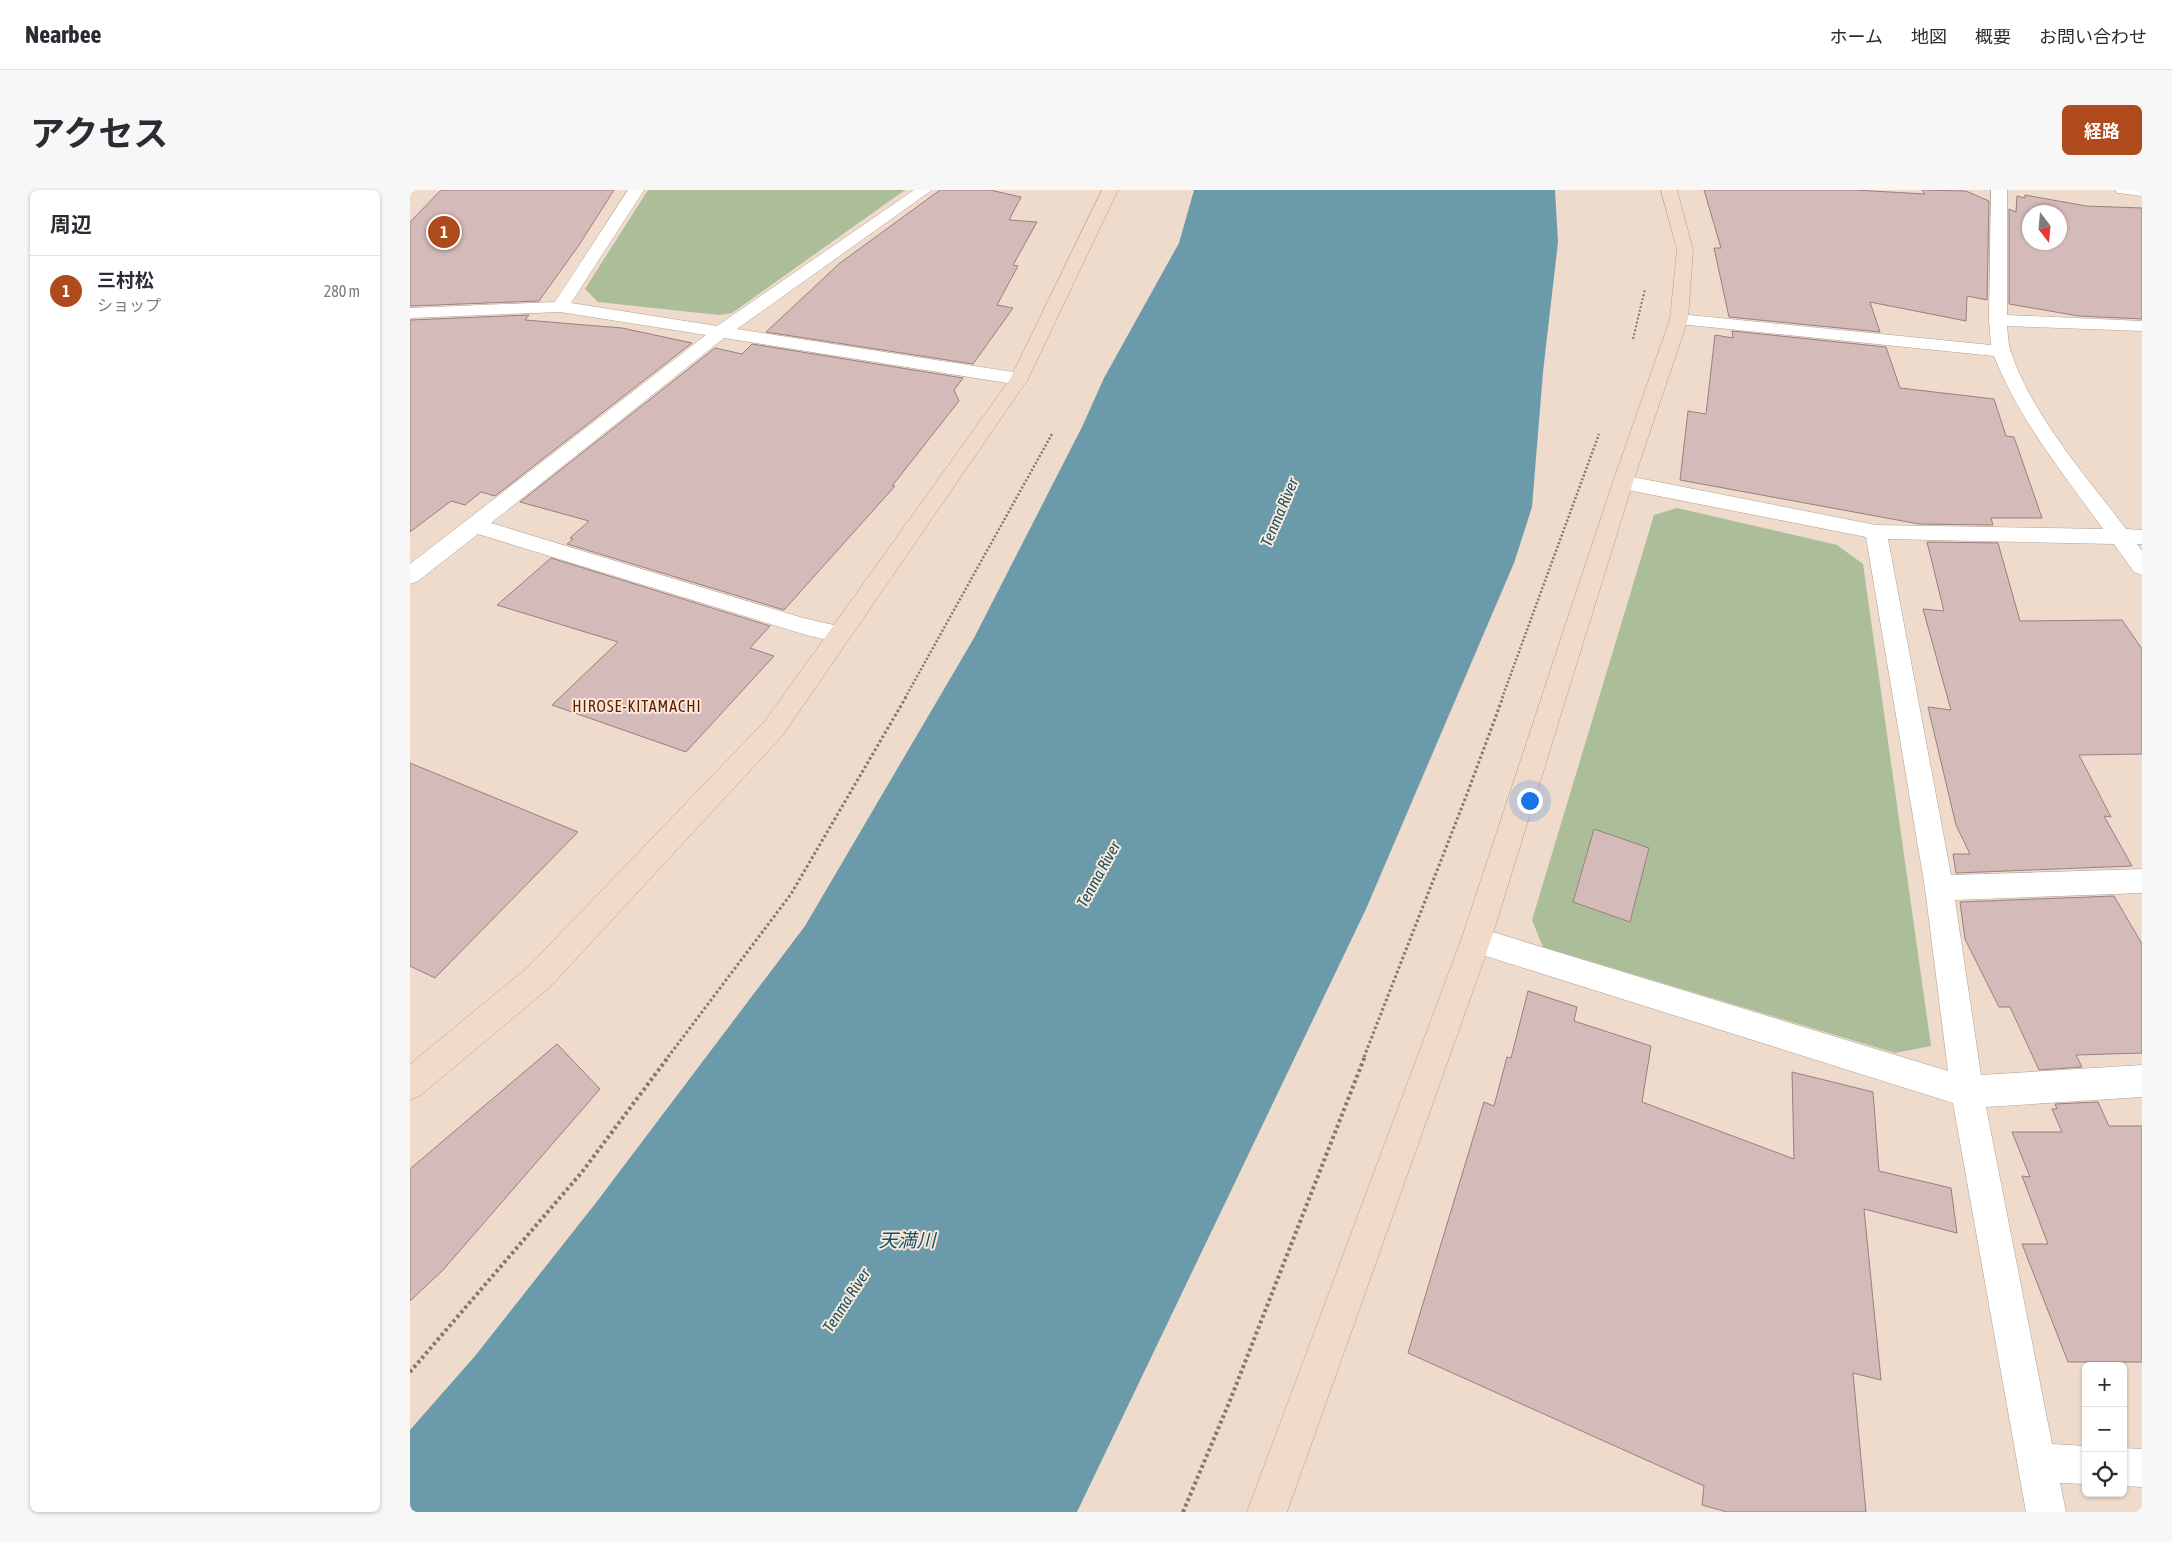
<!DOCTYPE html>
<html lang="ja">
<meta charset="utf-8">
<style>
body{margin:0;font-family:"Asap Condensed","Noto Sans JP",sans-serif;background:#f7f7f7;color:#2b2b33}
.controls{position:absolute;right:15px;bottom:15px;display:grid;overflow:hidden;border-radius:8px;box-shadow:0 1px 4px #0004}
.controls button{width:45px;height:45px;display:grid;place-items:center;padding:0;border:0;border-bottom:1px solid #e1e1e2;background:#fff;color:#2b2b33;font:25px sans-serif}
.compass{position:absolute;left:1612px;top:15px;width:45px;height:45px;border-radius:50%;background:#fff;box-shadow:0 1px 4px #0004;rotate:164deg}
.you{position:absolute;left:1119px;top:610px;width:18px;height:18px;margin:-12px;border:4px solid #fff;border-radius:50%;background:#1a73e8;box-shadow:0 0 0 8px #1a73e833}
.badge{display:grid;place-items:center;width:32px;height:32px;border-radius:50%;background:#af4a1c;color:#fff;font-size:16px;font-weight:700}
.pin{position:absolute;translate:-50% -50%;border:2px solid #fff;box-shadow:0 1px 5px #0006}
.list{margin:0;padding:0;list-style:none}
h2{display:flex;justify-content:space-between;align-items:center;height:65px;margin:0;padding:0 20px;font-size:21px}
h2 small{font-size:16px;font-weight:400;color:#7c7c81}
.list li{display:grid;grid-template-columns:32px 1fr auto;gap:15px;align-items:center;box-sizing:border-box;height:70px;padding:0 20px;border-top:1px solid #e1e1e2}
.list b{display:block;font-size:19px;white-space:nowrap}
.list p{margin:0;font-size:16px;white-space:nowrap;color:#7c7c81}
.list em{font-size:16px;font-style:normal;color:#7c7c81}
.icon{flex:none;width:28px;height:28px;fill:none;stroke:currentColor;stroke-width:2;stroke-linecap:round;stroke-linejoin:round}
.map{position:relative;flex:none;width:1732px;height:1322px;overflow:hidden;border-radius:8px}
header{display:flex;align-items:center;gap:30px;box-sizing:border-box;height:70px;padding:0 25px;background:#fff;border-bottom:1px solid #e1e1e2}
header strong{font-size:24px}
nav{display:flex;gap:28px;margin-inline-start:auto;font-size:18px}
.intro{display:flex;align-items:center;justify-content:space-between;box-sizing:border-box;height:120px;padding:0 30px}
h1{margin:0;font-size:35px}
.button{padding:12px 22px;border-radius:8px;background:#af4a1c;color:#fff;font-size:18px;font-weight:700}
main{display:flex;gap:30px;padding:0 30px}
aside{flex:1;background:#fff;border-radius:8px;box-shadow:0 1px 4px #0004}
.map>svg:first-child{display:block}
.green{fill:#abbe99}
.water{fill:#6b9aab}
.building{fill:#d4bab8;stroke:#98807e;fill-rule:evenodd}
.lines{fill:none;stroke-linecap:round;stroke-linejoin:round}
.street-casing{stroke:#b29f91;stroke-width:1}
.secondary-casing{stroke:#b29f91;stroke-width:1}
.path-far3{stroke:#85786e;stroke-width:2;stroke-dasharray:2 2;stroke-linecap:butt}
.path-far2{stroke:#85786e;stroke-width:2.5;stroke-dasharray:2 2;stroke-linecap:butt}
.path-far1{stroke:#85786e;stroke-width:3;stroke-dasharray:2.5 2.5;stroke-linecap:butt}
.path{stroke:#85786e;stroke-width:4;stroke-dasharray:3 3;stroke-linecap:butt}
.street{fill:#fff;fill-rule:evenodd}
.secondary{fill:#f1dbc8;fill-rule:evenodd}
.labels{text-anchor:middle;dominant-baseline:central;stroke-width:4;stroke-linejoin:round;paint-order:stroke}
.water-label{font-size:16px;font-style:italic;fill:#135367;stroke:#fce8d8}
.neighbourhood-label{font-size:16px;letter-spacing:1px;fill:#5b1c00;stroke:#fce8d8}
.near-water-label{font-size:19px;font-style:italic;fill:#135367;stroke:#fce8d8}
</style>
<header>
<strong>Nearbee</strong>
<nav><a>ホーム</a><a>地図</a><a>概要</a><a>お問い合わせ</a></nav>
</header>
<div class="intro"><h1>アクセス</h1><a class="button">経路</a></div>
<main>
<aside>
<h2>周辺<small></small></h2>
<ul class="list">
<li><span class="badge">1</span><div><b>三村松</b><p>ショップ</p></div><em>280 m</em></li>
</ul>
</aside>
<div class="map">
<svg width="1732" height="1322" viewBox="0 0 1732 1322">
<rect width="100%" height="100%" fill="#eedbcb"/>
<g class="green">
<polygon points="238,0 495,0 322,123 309,125 188,112 175,99"/>
<polygon points="1267,318 1427,355 1453,374 1521,856 1485,863 1133,757 1122,730 1244,325"/>
</g>
<polygon class="water" points="784,0 1145,0 1148,52 1133,182 1122,317 1104,373 956,719 667,1322 0,1322 0,1240 65,1166 185,1014 395,736 564,448 672,237 694,188 769,53"/>
<g class="building">
<polygon points="31,0 204,0 169,55 129,111 0,116 0,32"/>
<polygon points="530,0 580,0 611,7 599,30 627,32 603,75 608,76 587,115 603,118 563,174 356,142 430,73"/>
<polygon points="1294,0 1445,0 1515,4 1512,0 1556,1 1579,11 1577,110 1557,106 1556,131 1460,112 1470,142 1319,127 1304,58 1311,58"/>
<path d="M1615,5L1676,16L1732,18V129L1669,126L1599,114V19L1606,22L1607,6L1615,8ZM1620,22H1650V52H1620Z"/>
<polygon points="119,125 115,130 212,138 282,153 85,306 71,302 55,315 41,311 0,342 0,130"/>
<polygon points="1322,141 1476,157 1490,198 1584,209 1596,246 1604,247 1632,328 1581,328 1583,335 1509,334 1270,290 1278,221 1296,224 1305,145 1323,148"/>
<polygon points="342,154 553,188 544,200 549,211 482,296 485,296 374,420 157,354 163,349 160,348 179,331 110,312 305,158 332,164"/>
<polygon points="1517,352 1588,353 1610,431 1712,430 1732,459 1732,564 1669,565 1701,627 1694,626 1722,676 1546,683 1543,664 1560,664 1546,635 1518,517 1541,520 1513,419 1534,421"/>
<polygon points="141,368 360,436 340,458 364,466 276,562 142,515 208,452 87,415"/>
<polygon points="0,573 168,642 25,788 0,776"/>
<polygon points="1184,639 1239,658 1220,732 1163,712"/>
<polygon points="1704,706 1732,754 1732,863 1666,865 1672,877 1629,880 1600,817 1589,817 1555,749 1550,712"/>
<polygon points="1118,801 1167,817 1164,831 1241,856 1232,912 1384,969 1382,882 1463,902 1469,981 1541,998 1547,1043 1454,1019 1471,1190 1443,1183 1456,1322 1317,1322 1292,1315 1294,1296 998,1163 1074,912 1084,916 1097,867 1101,868"/>
<polygon points="147,854 190,899 33,1080 0,1111 0,979"/>
<polygon points="1688,912 1699,936 1732,936 1732,1172 1658,1172 1612,1054 1638,1054 1612,986 1620,987 1602,942 1652,942 1642,919 1647,919 1645,914"/>
</g>
<g class="lines">
<defs>
<g id="street">
<polygon points="218,0 234,0 161,113 307,136 504,0 522,0 327,139 609,183 616,185 618,189 616,193 609,195 314,148 81,333 393,428 437,438 441,444 437,450 429,453 393,444 68,344 8,391 0,394 0,374 296,145 150,122 0,128 0,118 145,112"/>
<path d="M1581,0H1597V125L1732,131V141L1597,136C1598,144 1598,154 1601,162C1621,224 1677,287 1716,339L1732,340V354H1727L1732,361V385L1724,382L1704,354L1478,349L1541,685L1732,679V703L1545,710L1571,885L1732,875V907L1576,917L1642,1254L1676,1256V1294L1650,1293L1656,1322H1616L1543,913L1066,763L1056,759L1051,750L1056,741L1066,737L1538,881L1515,698L1456,347L1213,299L1206,297L1203,292L1206,287L1213,285L1466,335L1693,339C1653,283 1609,230 1584,166L1269,134L1263,133L1260,129L1263,125L1269,124L1581,155L1579,130Z"/>
<polygon points="1705,0 1732,0 1732,6 1708,3"/>
<polygon points="1713,1258 1732,1259 1732,1297 1713,1296"/>
</g>
<g id="secondary">
<polygon points="692,0 708,0 618,189 373,545 140,797 11,905 0,910 0,874 118,777 355,531 600,189"/>
<polygon points="1251,0 1267,0 1283,60 1278,129 1223,292 1081,750 877,1322 837,1322 1051,750 1203,292 1260,129 1267,60"/>
</g>
</defs>
<use href="#street" class="street-casing"/>
<use href="#secondary" class="secondary-casing"/>
<polyline class="path-far3" points="1223,149 1235,99"/>
<g class="path-far2">
<polyline points="495,508 642,244"/>
<polyline points="1092,508 1189,244"/>
</g>
<g class="path-far1">
<polyline points="258,867 381,704 496,507"/>
<polyline points="954,867 1057,604 1093,507"/>
</g>
<g class="path">
<polyline points="0,1182 172,982 259,866"/>
<polyline points="773,1322 819,1213 955,866"/>
</g>
<use href="#street" class="street"/>
<use href="#secondary" class="secondary"/>
</g>
<g class="labels">
<g class="water-label">
<text transform="translate(869 322) rotate(-67)">Tenma River</text>
<text transform="translate(688 684) rotate(-61)">Tenma River</text>
<text transform="translate(436 1110) rotate(-57)">Tenma River</text>
</g>
<g class="neighbourhood-label">
<text x="227" y="516">HIROSE-KITAMACHI</text>
</g>
<g class="near-water-label">
<text x="497" y="1050">天満川</text>
</g>
</g>
</svg>
<div class="controls">
<button>+</button>
<button>−</button>
<button><svg class="icon" aria-label="locate" viewBox="0 0 24 24"><circle cx="12" cy="12" r="6"/><path d="M12 2v4M12 18v4M2 12h4M18 12h4"/></svg></button>
</div>
<svg class="compass" viewBox="-18 -18 36 36"><path d="M0-13l5 13h-10z" fill="#e53935"/><path d="M0 13l5-13h-10z" fill="#7c7c81"/></svg>
<div class="you"></div>
<div class="pin badge" style="left:34px;top:42px">1</div>
</div>
</main>
